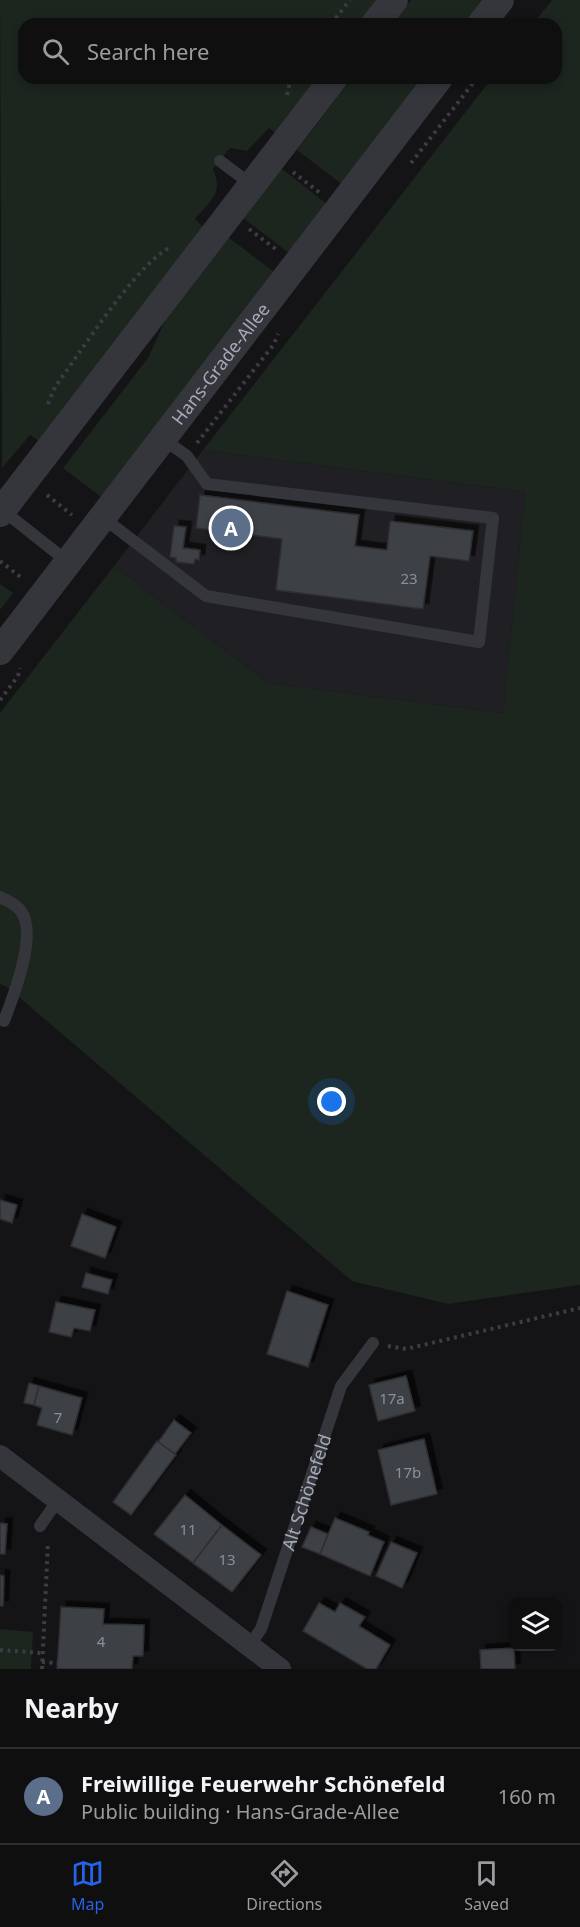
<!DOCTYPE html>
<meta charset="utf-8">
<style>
body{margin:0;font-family:"Noto Sans",sans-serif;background:#181819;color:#f1f3f6}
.controls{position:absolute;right:18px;bottom:18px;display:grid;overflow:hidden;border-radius:12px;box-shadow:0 3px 9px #0003}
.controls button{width:54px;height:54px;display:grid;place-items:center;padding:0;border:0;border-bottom:2px solid #2f2f30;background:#0f0f10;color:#f1f3f6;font:30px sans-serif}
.you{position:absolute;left:332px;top:1102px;width:21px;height:21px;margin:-15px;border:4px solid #fff;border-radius:50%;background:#1a73e8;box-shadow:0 0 0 9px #1a73e833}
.badge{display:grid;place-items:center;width:39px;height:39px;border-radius:50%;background:#2563eb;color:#fff;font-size:20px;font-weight:700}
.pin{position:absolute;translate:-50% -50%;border:3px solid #fff;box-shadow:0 2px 6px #0006}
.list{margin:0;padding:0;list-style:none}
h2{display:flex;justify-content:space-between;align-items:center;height:78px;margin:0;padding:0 24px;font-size:26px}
h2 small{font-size:20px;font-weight:400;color:#9b9c9f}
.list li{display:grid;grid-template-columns:39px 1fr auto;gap:18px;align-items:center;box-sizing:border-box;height:96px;padding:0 24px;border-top:2px solid #2f2f30}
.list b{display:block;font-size:22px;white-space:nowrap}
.list p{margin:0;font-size:20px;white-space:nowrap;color:#9b9c9f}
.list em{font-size:20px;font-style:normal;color:#9b9c9f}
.icon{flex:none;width:33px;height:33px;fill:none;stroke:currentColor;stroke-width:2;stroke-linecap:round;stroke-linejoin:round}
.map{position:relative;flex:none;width:580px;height:1669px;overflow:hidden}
.search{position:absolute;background:#0f0f10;box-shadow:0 3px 9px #0003;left:18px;right:18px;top:18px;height:66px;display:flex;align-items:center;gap:15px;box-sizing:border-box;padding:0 21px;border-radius:18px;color:#9b9c9f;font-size:22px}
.sheet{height:174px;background:#0f0f10}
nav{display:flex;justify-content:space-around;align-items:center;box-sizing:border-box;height:84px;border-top:2px solid #2f2f30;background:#0f0f10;font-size:16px;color:#9b9c9f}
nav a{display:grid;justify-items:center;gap:3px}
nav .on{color:#2563eb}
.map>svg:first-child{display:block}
.built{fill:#202024}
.green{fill:#1c251e}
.building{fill:#3e3f44;stroke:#2e2e33;stroke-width:1.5;filter:url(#shadow)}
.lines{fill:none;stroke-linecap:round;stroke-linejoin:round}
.path{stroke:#3b3d43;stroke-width:4;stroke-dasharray:3 4.5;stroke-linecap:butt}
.service{stroke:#35363c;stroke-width:12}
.minor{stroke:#35363c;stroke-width:22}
.tertiary{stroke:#35363c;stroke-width:28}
.labels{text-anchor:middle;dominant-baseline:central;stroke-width:4.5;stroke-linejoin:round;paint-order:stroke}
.number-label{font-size:15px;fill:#8b8f9b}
.street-label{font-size:18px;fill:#a5aab8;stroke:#0f0f11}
</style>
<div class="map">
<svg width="580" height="1669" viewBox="0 0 580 1669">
<defs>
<filter id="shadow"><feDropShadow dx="5.5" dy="-5.5" stdDeviation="0" flood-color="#0009"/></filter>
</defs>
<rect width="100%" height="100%" fill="#141416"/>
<polygon class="built" points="203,450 525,492 503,713 269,683 114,566"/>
<g class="green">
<path d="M0,0H377L359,24H24V78H318L276,133L269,128L247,151L230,148L213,169C224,194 210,201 195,219L203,227L39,441L30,435L2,468Z"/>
<polygon points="411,0 484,0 466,24 393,24"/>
<polygon points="552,0 580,0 580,1285 448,1304 352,1281 7,987 0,984 0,713 114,566 269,683 503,713 525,492 203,450 492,78 556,78 556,24 533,24"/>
<polygon points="352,78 424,78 343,185 297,150"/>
<polygon points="281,168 327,204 289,253 243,218"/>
<polygon points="228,237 274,272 101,497 63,468 148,358 168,314"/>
<polygon points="0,584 13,593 0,610"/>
<polygon points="0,1629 33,1632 31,1669 0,1669"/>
</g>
<g class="building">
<polygon points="200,495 359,515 355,546 387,550 390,521 473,531 469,561 430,556 423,609 276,590 282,539 196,528"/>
<polygon points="174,526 186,527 183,548 200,550 199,560 195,559 194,564 176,562 176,558 170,557"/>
<polygon points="0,1200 17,1205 12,1223 0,1219"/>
<polygon points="82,1214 116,1227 105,1258 71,1246"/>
<polygon points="86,1273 112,1280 108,1294 82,1287"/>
<polygon points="287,1291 328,1305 308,1367 267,1354"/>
<polygon points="56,1302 95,1310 90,1331 74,1328 71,1337 49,1332"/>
<polygon points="406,1376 415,1411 378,1421 369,1385"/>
<polygon points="29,1383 39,1386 34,1405 24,1403"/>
<polygon points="39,1386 82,1398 72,1435 37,1425 42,1408 34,1405"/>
<polygon points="174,1420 191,1433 175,1454 158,1442"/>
<polygon points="424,1439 437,1494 391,1505 378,1450"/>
<polygon points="157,1441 176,1455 131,1515 113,1502"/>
<polygon points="185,1495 222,1525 193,1563 154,1534"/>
<polygon points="335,1518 369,1532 368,1535 384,1542 370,1576 320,1554"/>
<polygon points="0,1523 7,1524 5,1554 0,1554"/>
<polygon points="222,1525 261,1555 232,1592 193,1563"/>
<polygon points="311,1527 328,1534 320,1554 302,1547"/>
<polygon points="391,1542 417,1553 402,1588 376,1576"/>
<polygon points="0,1575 4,1576 3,1606 0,1606"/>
<polygon points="319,1603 335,1612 340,1603 365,1617 359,1626 390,1645 376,1669 367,1669 303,1631"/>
<polygon points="61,1607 104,1609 103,1624 144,1625 143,1656 133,1656 132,1669 57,1669"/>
<polygon points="514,1648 515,1669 481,1669 480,1650"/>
</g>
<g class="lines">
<g class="path">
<polyline points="331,24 350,0"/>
<polyline points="287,95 291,78"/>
<polyline points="411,163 477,78"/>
<polyline points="293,172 320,193"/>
<polyline points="249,229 277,250"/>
<path d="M48,404L55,387C80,353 135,266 169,248"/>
<polyline points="197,443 274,344 278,334"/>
<polyline points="47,495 72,515"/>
<polyline points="0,561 23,579"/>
<polyline points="0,700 18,676 20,668"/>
<polyline points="388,1346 406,1349 580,1308"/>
<polyline points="0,1650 42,1653"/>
<polyline points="42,1662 58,1663"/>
<polyline points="42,1669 48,1542"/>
</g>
<g class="service">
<polyline points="220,161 252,185"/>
<polyline points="1,509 68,562"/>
<polyline points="102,517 206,596 479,642 493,518 207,484 187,456 163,439"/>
<path d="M0,897C8,901 18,905 22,913C37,936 13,997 4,1021"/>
<polyline points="40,1526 58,1500"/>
<path id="s1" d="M249,1646L261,1629L341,1386L373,1343"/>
</g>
<polyline class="minor" points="0,1456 280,1669"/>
<g class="tertiary">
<polyline points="375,24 394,0"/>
<polyline points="481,24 500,0"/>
<polyline points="0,513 334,78"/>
<path id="s2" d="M0,651L439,78"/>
</g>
</g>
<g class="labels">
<g class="number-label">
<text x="409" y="578">23</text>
<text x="392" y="1398">17a</text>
<text x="58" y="1417">7</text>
<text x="408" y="1472">17b</text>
<text x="188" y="1529">11</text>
<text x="227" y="1559">13</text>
<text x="101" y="1641">4</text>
</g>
<g class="street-label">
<text stroke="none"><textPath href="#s2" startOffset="362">Hans-Grade-Allee</textPath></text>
<text stroke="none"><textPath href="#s1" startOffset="165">Alt Schönefeld</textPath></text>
</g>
</g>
</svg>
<div class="controls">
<button><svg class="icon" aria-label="layers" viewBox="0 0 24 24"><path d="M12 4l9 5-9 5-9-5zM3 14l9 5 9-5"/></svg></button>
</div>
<div class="you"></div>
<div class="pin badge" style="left:231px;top:528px;background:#5c6f8a">A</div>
<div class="search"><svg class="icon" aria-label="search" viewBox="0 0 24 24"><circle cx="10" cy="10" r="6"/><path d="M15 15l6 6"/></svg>Search here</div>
</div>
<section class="sheet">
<h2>Nearby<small></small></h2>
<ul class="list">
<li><span class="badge" style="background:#5c6f8a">A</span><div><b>Freiwillige Feuerwehr Schönefeld</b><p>Public building · Hans-Grade-Allee</p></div><em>160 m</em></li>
</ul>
</section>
<nav>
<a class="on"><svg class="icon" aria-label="map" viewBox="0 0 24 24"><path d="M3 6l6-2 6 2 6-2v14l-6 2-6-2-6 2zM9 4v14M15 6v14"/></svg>Map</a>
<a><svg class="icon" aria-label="directions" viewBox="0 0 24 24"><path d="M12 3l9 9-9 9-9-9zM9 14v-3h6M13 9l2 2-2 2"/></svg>Directions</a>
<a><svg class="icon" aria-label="saved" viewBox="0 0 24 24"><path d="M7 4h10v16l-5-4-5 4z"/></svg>Saved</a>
</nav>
